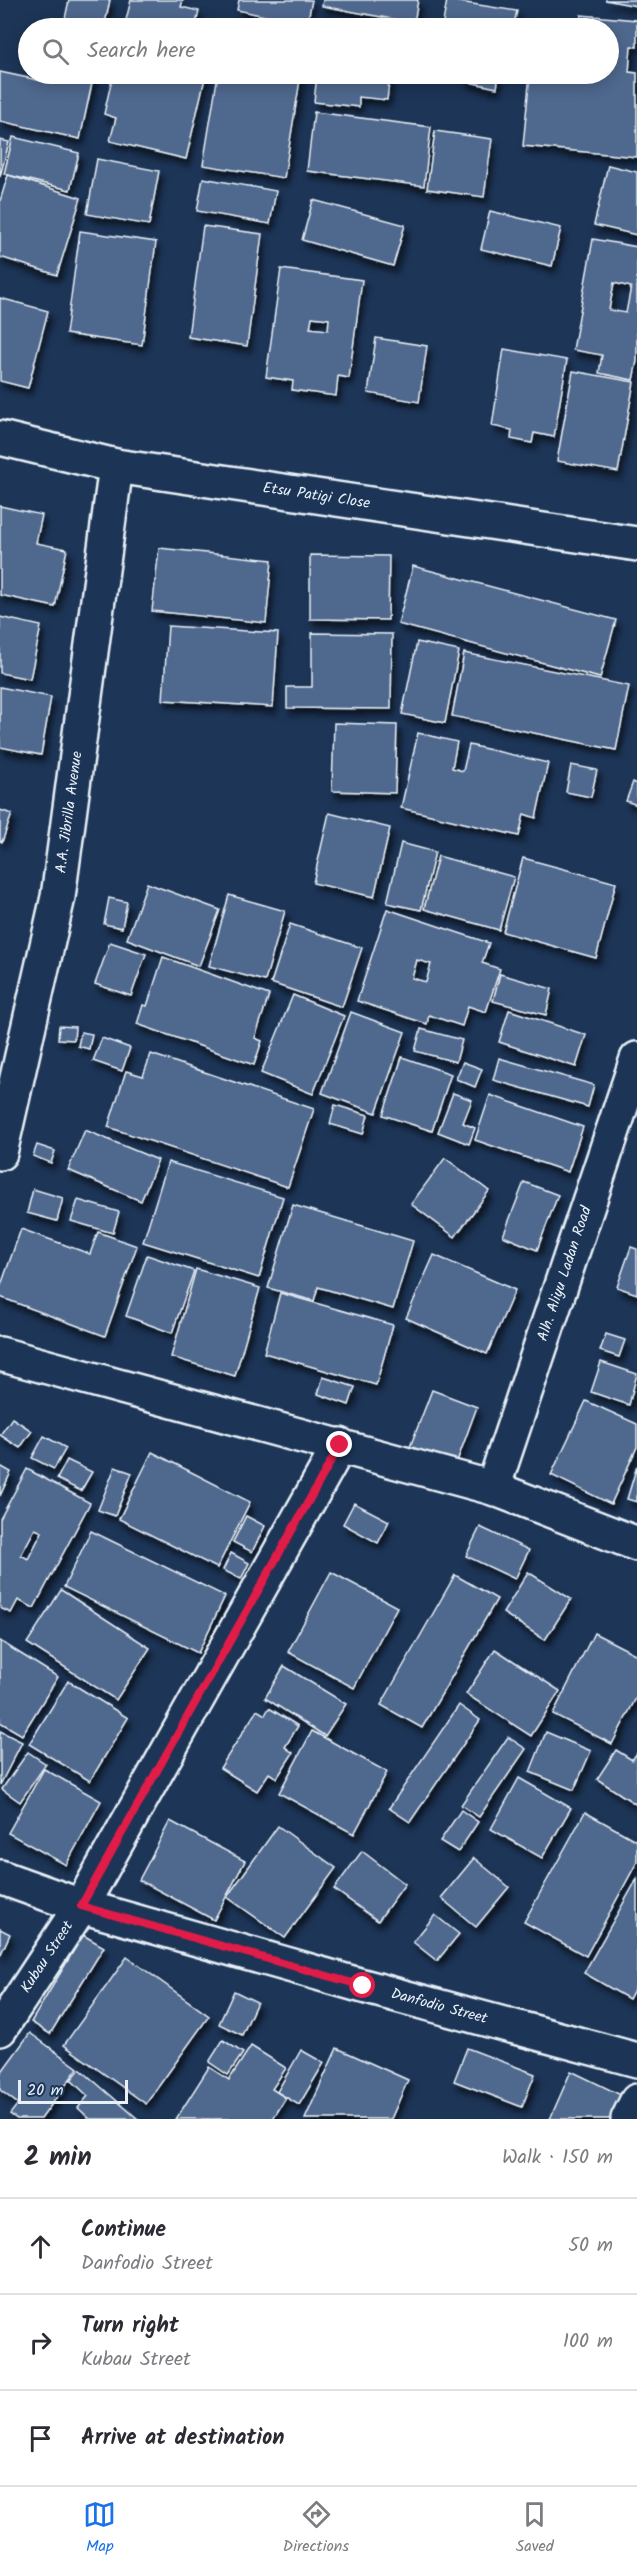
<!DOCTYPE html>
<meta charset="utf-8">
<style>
body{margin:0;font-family:Kalam,sans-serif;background:#f7f7f7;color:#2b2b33}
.scale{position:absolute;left:18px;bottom:15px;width:110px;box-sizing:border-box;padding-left:6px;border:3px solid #e8f1f8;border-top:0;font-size:16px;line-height:21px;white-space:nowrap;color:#e8f1f8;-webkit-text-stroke:4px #1d3557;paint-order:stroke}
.stop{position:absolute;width:18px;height:18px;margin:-14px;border:4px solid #e11d48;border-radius:50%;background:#fff}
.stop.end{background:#e11d48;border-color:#fff;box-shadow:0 2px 6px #0008}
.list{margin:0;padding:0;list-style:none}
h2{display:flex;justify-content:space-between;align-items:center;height:78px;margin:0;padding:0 24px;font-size:26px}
h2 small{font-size:20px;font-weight:400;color:#7c7c81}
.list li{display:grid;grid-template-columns:39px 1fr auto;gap:18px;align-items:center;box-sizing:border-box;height:96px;padding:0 24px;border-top:2px solid #e1e1e2}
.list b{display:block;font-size:22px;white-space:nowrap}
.list p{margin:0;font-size:20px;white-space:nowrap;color:#7c7c81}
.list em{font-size:20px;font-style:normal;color:#7c7c81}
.icon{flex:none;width:33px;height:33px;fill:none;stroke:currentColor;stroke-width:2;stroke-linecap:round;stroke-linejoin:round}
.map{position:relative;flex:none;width:637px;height:2119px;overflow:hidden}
.search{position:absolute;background:#fff;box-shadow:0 3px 15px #0003;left:18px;right:18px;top:18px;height:66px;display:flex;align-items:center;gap:15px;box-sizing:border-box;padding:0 21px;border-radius:33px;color:#7c7c81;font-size:22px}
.sheet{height:366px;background:#fff}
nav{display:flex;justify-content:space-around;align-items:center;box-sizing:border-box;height:84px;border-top:2px solid #e1e1e2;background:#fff;font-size:16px;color:#7c7c81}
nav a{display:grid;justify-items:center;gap:3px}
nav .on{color:#1a73e8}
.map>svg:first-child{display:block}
.building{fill:#50688e;stroke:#e8f1f8;stroke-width:1.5;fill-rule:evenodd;filter:url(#shadow)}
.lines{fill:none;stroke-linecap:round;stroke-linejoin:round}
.minor-casing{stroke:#e8f1f8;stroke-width:38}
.minor{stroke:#1d3557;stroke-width:33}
.route{stroke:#e11d48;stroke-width:8}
.labels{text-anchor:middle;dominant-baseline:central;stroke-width:4.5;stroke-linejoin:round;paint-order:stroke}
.street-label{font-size:15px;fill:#e8f1f8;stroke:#1d3557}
</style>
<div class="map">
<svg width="637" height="2119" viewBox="0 0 637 2119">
<defs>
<filter id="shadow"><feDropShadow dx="3.5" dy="6" stdDeviation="3" flood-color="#0009"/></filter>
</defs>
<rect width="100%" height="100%" fill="#1d3557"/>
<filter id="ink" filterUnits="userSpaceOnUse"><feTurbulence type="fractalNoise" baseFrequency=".0167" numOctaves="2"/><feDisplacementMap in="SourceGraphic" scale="12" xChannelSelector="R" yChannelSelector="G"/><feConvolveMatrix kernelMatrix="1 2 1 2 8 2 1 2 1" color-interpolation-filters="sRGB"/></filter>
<g filter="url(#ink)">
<g class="building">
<polygon points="69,0 110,0 104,28 63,28"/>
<polygon points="131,0 183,0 181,7 199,11 195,28 124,28"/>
<polygon points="239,0 312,0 307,25 237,10"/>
<polygon points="323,0 418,0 414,23 322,6"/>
<polygon points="447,0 517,11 513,28 442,28"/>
<polygon points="605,0 637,0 637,6"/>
<polygon points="581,15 637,20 637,47 631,46 629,72 637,73 637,157 523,146 530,74 608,74 608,28 580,28"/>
<polygon points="0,72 52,83 54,74 94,74 80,139 0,121"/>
<polygon points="113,74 206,74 186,159 110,141 116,118 104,114"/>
<polygon points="218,74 301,74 284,178 203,165"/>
<polygon points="317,74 390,74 387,100 359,97 359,107 314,102"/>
<polygon points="466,74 499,74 497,88 464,81"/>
<polygon points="314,112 431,127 424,186 307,171"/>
<polygon points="435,131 492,139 484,197 427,189"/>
<polygon points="13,137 79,153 70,190 4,174"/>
<polygon points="0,140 9,142 0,177"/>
<polygon points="97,159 159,171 149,225 87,214"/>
<polygon points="608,165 637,172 637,235 594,225"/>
<polygon points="8,175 81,198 57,275 0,257 0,201"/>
<polygon points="203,178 276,191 270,224 197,211"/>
<polygon points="313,200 405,225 393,266 302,240"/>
<polygon points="490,211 561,228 552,266 481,249"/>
<polygon points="203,226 262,234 247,346 188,337"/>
<polygon points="80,231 156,242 142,345 66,334"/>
<path d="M593,239L637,247V361L633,380L599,373L602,355L573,350ZM614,283L631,287L626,313L609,310Z"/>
<path d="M281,269L362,280L349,378L338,376L336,396L292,390L293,381L266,377ZM312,317L329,319L328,330L310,328Z"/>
<polygon points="0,298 48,311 28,388 0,381"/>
<polygon points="376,338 427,346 419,402 368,393"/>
<polygon points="504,349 567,360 554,437 534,433 532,443 511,439 512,430 492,426"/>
<polygon points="573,371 634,382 618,472 557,461"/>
<polygon points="0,506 42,515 36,543 67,549 55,607 0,595"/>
<polygon points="159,548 272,560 266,623 152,611"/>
<polygon points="310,555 389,556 388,620 310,619"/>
<polygon points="413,566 616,620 600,678 398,624"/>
<polygon points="0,617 41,626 30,679 0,673"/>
<polygon points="168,626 278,633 273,707 163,700"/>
<polygon points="312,633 392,634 391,709 287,708 287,687 312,687"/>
<polygon points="417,642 459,651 445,723 402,714"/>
<polygon points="464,653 629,686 616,750 452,716"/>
<polygon points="0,687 51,697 41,755 0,747"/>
<polygon points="334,723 397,725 395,793 332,791"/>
<polygon points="418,733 457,742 452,768 463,771 469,745 548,763 536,818 524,814 519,836 401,808"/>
<polygon points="571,765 597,770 591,797 566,792"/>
<polygon points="633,782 637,784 637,805 626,801"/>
<polygon points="0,810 12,814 2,842 0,841"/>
<polygon points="329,813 390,828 374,897 313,883"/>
<polygon points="401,843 435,852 421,910 387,903"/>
<polygon points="438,856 514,877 499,930 424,909"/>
<polygon points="523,858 616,883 596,958 503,932"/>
<polygon points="147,883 220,910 199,966 127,939"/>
<polygon points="229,895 285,911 265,981 209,966"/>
<polygon points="109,898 127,902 122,928 104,924"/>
<path d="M387,909L489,943L482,963L500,969L486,1012L468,1006L462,1026L429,1015L427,1024L357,1001ZM417,960L431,964L426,982L412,978Z"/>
<polygon points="290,924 362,948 342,1007 271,983"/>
<polygon points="110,942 146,954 131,996 95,984"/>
<polygon points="163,957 269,995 255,1038 262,1041 254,1065 137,1024 143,1005 147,1006"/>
<polygon points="500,974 552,989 546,1015 493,1001"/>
<polygon points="293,995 344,1016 313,1094 261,1073"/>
<polygon points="509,1010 586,1035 576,1067 499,1042"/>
<polygon points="351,1012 405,1032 376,1113 322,1093"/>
<polygon points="59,1026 75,1027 74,1040 58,1039"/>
<polygon points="421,1029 462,1040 456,1062 415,1051"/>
<polygon points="81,1032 92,1034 89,1049 78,1046"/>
<polygon points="102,1038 130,1048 122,1071 93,1061"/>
<polygon points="151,1054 314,1109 288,1187 108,1127 126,1071 143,1076"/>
<polygon points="402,1057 451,1074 432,1131 383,1115"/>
<polygon points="499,1058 594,1085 588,1107 493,1080"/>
<polygon points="463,1062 482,1069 475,1087 456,1079"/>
<polygon points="453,1093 472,1100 463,1123 475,1128 469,1144 438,1132"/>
<polygon points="490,1095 583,1127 568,1172 475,1140"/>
<polygon points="335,1105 368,1115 363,1134 330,1124"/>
<polygon points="85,1130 158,1160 141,1201 68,1170"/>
<polygon points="37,1145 55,1151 51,1163 33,1156"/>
<polygon points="445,1158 489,1191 455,1237 411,1204"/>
<polygon points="168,1162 283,1197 259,1278 143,1242"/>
<polygon points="524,1182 558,1195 537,1250 503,1236"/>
<polygon points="33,1189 63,1198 57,1221 27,1213"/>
<polygon points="78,1200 119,1212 113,1233 71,1221"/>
<polygon points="293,1205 413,1241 393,1309 318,1287 314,1301 268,1288"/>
<polygon points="21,1229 90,1254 98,1232 137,1246 105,1336 0,1297 0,1288"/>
<polygon points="631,1247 637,1249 637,1294 617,1287"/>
<polygon points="147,1255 194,1271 172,1333 126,1316"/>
<polygon points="434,1255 515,1290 487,1354 406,1318"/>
<polygon points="196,1269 260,1288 235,1376 171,1357"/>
<polygon points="280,1293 393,1325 376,1385 264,1353"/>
<polygon points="606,1334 625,1340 619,1357 600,1351"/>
<polygon points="601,1362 637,1374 629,1405 591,1392"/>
<polygon points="323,1377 355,1387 349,1405 318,1394"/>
<polygon points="432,1390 477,1407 456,1464 410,1447"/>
<polygon points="586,1401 637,1424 637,1447 611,1504 551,1475"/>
<polygon points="12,1418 32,1431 20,1448 0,1435"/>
<polygon points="44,1436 66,1448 54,1469 32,1458"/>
<polygon points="152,1452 250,1502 217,1568 119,1519"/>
<polygon points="67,1460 92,1472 81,1491 57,1479"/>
<polygon points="0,1466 11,1472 0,1496"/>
<polygon points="637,1466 637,1502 627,1499"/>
<polygon points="115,1467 132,1473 115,1516 98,1510"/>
<path d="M27,1469L90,1503L34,1608L18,1600L11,1613L0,1608V1519ZM35,1529L42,1532L28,1559L21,1555Z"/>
<polygon points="354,1503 389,1521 378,1543 343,1524"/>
<polygon points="246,1516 265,1526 252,1552 233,1542"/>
<polygon points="480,1527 529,1550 515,1579 466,1556"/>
<polygon points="91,1531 225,1596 198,1653 64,1587"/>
<polygon points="231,1553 249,1563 241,1579 223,1570"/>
<polygon points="331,1572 397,1607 354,1688 288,1652"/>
<polygon points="528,1572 571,1599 545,1640 503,1613"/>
<polygon points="455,1575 497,1599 422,1728 381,1705"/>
<polygon points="61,1590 150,1648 116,1700 27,1643"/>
<polygon points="594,1633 637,1655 637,1696 612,1744 553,1714"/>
<polygon points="0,1641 58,1677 22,1735 0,1722"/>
<polygon points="495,1649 560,1691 531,1736 466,1694"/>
<polygon points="284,1666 346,1704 325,1736 265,1698"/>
<polygon points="68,1681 128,1718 90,1781 29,1744"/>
<polygon points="459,1705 480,1720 410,1822 389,1808"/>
<polygon points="269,1708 298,1726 285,1747 293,1753 277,1778 269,1773 257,1791 220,1768 257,1710 265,1715"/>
<polygon points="0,1731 22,1742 0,1785"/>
<polygon points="312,1731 387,1772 354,1834 279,1793"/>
<polygon points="546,1732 591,1751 574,1790 530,1772"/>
<polygon points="508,1737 526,1749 479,1817 461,1805"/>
<polygon points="616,1750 632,1760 637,1753 637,1805 597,1779"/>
<polygon points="28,1752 46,1764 20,1802 2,1789"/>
<polygon points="44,1769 101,1801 66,1865 8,1833"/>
<polygon points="519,1778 571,1808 542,1858 491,1829"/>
<polygon points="461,1810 478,1822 458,1852 440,1841"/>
<polygon points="585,1812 637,1841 637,1862 586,1956 524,1922"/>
<polygon points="170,1821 245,1861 214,1920 139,1880"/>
<polygon points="278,1826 336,1868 285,1938 227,1897"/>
<polygon points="362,1851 405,1884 378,1921 334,1889"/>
<polygon points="474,1858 509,1887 476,1927 441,1898"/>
<polygon points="637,1879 637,1984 629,1999 584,1973"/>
<polygon points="435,1915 459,1934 437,1961 413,1942"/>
<polygon points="0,1929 10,1934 0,1956"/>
<polygon points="83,1935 104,1947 50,2034 31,2022"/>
<polygon points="127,1957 209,2016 146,2104 64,2045"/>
<polygon points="234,1991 257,2002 242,2035 219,2024"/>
<polygon points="30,2033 78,2068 41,2119 17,2119 10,2114 18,2104 0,2090 0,2074"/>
<polygon points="223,2040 243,2053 228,2075 209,2062"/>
<polygon points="251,2046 286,2068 272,2089 286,2098 273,2119 176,2119 209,2067 229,2080"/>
<polygon points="337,2048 408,2080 391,2119 305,2119"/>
<polygon points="467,2048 535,2074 522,2107 454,2081"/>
<polygon points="301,2050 324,2063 299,2105 277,2092"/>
<polygon points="80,2069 138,2119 90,2119 78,2108 88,2096 71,2080"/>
<polygon points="571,2071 621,2095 610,2119 550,2119"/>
</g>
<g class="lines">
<defs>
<g id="minor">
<path id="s1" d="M0,438L116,466L637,544"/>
<path id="s2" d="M0,1153L58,897L116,466"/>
<polyline points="0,1354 493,1488 637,1544"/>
<path id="s3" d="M493,1488L637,1059"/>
<path id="s4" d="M0,1877L81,1906L363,1986L637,2060"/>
<path id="s5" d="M0,2029L81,1906L340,1445"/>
<polyline points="628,2119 637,2101"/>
</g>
</defs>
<use href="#minor" class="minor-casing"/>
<use href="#minor" class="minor"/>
</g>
</g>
<g class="lines" filter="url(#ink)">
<polyline class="route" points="340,1445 81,1906 363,1986"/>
</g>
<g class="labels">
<g class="street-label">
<text stroke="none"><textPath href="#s1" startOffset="322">Etsu Patigi Close</textPath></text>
<text stroke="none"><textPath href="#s2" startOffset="348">A.A. Jibrilla Avenue</textPath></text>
<text stroke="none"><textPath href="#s3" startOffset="226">Alh. Aliyu Ladan Road</textPath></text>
<text stroke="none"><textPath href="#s5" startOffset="86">Kubau Street</textPath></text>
<text stroke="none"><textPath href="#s4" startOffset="458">Danfodio Street</textPath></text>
</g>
</g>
</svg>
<div class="scale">20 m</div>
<div class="stop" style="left:363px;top:1986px"></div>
<div class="stop end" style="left:340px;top:1445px"></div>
<div class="search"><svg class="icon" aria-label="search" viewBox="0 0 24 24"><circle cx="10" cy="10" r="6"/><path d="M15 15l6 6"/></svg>Search here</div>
</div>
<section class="sheet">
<h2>2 min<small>Walk · 150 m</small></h2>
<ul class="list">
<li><svg class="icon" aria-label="ahead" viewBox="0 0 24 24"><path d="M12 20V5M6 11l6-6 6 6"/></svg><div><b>Continue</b><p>Danfodio Street</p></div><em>50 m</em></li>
<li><svg class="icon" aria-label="right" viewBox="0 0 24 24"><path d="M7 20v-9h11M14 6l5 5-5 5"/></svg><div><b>Turn right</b><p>Kubau Street</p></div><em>100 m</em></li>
<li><svg class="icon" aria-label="arrive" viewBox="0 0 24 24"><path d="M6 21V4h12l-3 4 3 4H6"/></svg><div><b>Arrive at destination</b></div></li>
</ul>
</section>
<nav>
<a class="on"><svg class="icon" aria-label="map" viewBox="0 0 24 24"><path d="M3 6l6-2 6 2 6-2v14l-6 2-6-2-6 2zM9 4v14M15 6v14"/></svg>Map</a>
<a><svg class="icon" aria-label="directions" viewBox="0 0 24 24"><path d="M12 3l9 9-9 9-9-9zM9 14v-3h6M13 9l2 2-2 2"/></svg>Directions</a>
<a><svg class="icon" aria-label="saved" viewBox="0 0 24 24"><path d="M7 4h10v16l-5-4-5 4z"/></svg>Saved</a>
</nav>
